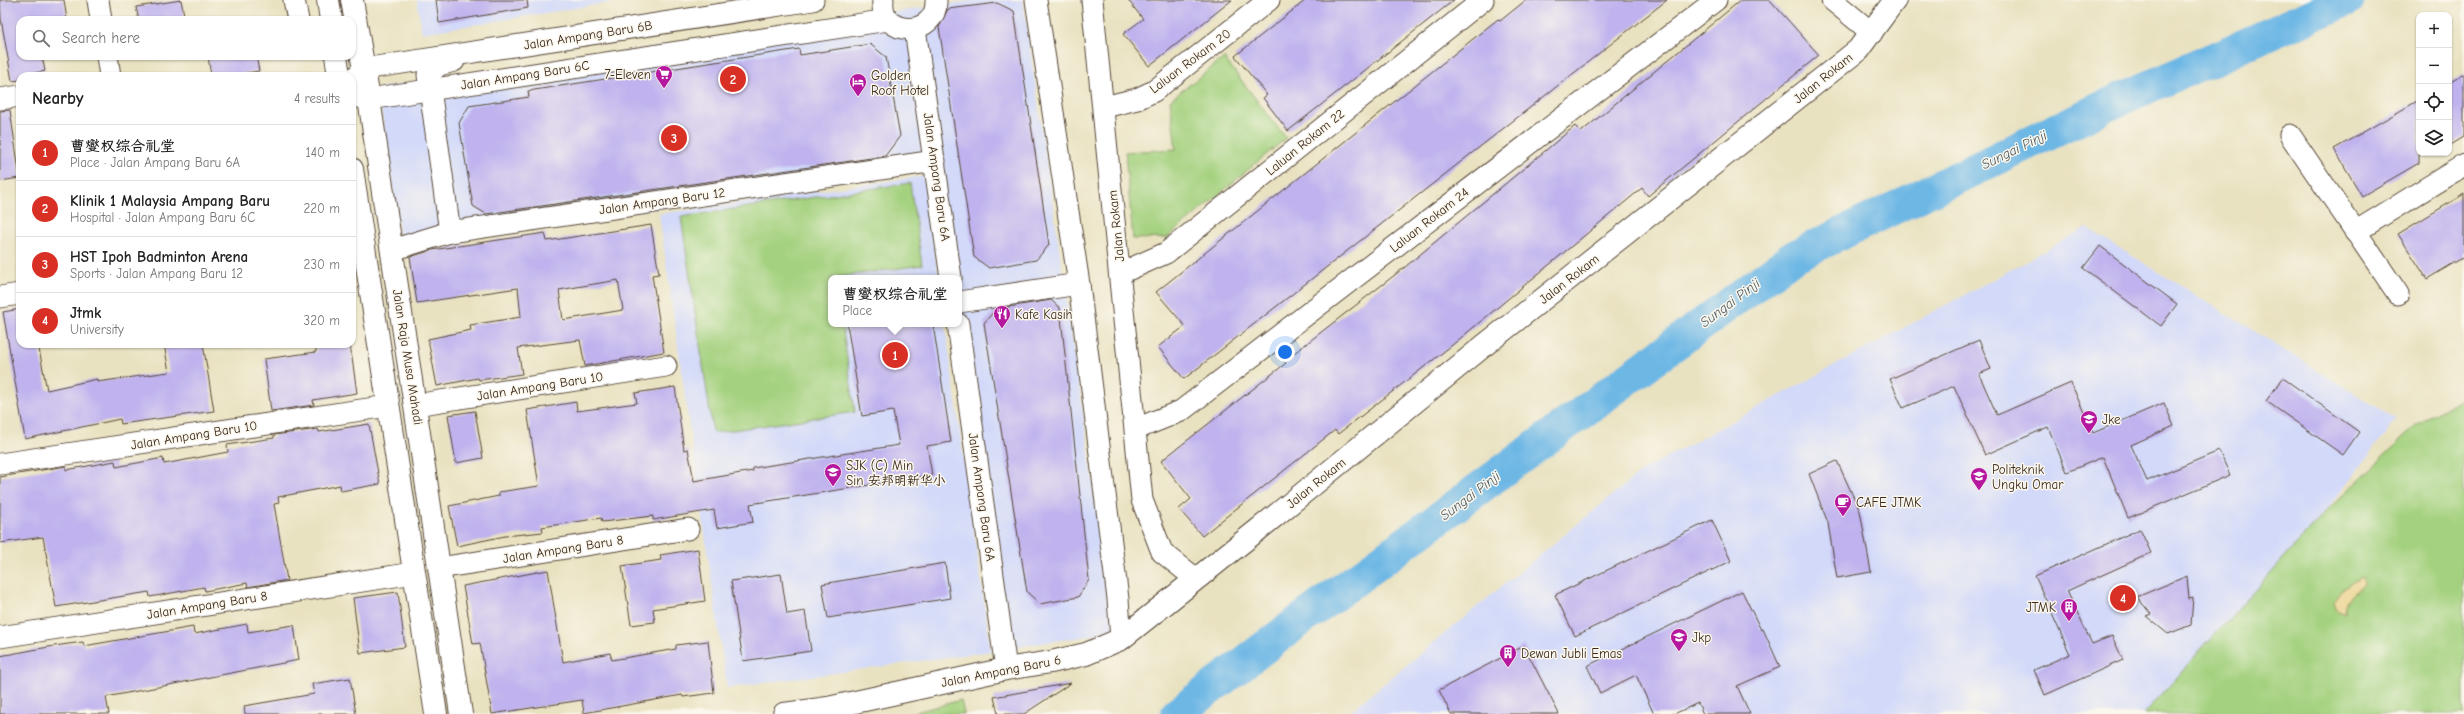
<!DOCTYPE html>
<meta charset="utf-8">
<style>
body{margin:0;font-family:"Comic Neue","LXGW WenKai TC",sans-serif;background:#f2f2f2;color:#222}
.controls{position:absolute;right:12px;top:12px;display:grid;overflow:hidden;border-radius:8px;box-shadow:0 1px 3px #0004}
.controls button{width:36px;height:36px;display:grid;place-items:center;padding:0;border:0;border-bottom:1px solid #e0e0e0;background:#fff;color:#222;font:20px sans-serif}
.you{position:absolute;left:1285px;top:352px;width:14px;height:14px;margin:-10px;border:3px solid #fff;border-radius:50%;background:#1a73e8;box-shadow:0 0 0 6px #1a73e833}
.badge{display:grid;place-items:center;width:26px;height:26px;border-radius:50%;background:#d93025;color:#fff;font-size:13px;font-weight:700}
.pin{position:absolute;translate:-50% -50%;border:2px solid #fff;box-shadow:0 1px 4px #0006}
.popup{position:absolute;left:828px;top:275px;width:134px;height:52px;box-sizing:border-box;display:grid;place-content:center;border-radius:8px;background:#fff;filter:drop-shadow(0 1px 3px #0005);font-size:13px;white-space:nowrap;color:#767676}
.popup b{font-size:15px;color:#222}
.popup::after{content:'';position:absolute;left:50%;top:100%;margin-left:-8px;border:8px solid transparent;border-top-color:#fff}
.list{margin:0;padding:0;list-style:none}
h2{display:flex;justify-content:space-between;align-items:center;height:52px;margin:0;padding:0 16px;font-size:17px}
h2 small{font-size:13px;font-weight:400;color:#767676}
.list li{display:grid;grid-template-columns:26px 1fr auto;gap:12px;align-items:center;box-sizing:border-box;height:56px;padding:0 16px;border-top:1px solid #e0e0e0}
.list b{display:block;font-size:15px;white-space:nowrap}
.list p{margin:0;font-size:13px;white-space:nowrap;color:#767676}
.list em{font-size:13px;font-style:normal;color:#767676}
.icon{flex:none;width:22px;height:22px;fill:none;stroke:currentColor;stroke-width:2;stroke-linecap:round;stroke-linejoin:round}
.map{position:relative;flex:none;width:2464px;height:714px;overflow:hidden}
.search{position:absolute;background:#fff;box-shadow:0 1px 3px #0004;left:16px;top:16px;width:340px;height:44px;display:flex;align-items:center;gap:10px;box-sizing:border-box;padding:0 14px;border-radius:12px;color:#767676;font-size:15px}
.panel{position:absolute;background:#fff;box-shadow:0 1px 3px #0004;left:16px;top:72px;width:340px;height:276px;border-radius:12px}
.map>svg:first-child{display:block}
.built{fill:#d2d9f9}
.green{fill:#a4d17f;stroke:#707e4e}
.sand{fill:#eeda9e;stroke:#94825e}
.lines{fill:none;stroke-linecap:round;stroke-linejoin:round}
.river{stroke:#6db7e5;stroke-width:33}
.building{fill:#bfb2ee;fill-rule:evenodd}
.street-casing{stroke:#554636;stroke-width:23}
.secondary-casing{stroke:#554636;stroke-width:24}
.street{stroke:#fff;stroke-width:21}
.secondary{stroke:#fff;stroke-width:22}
.labels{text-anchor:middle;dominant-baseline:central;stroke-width:3;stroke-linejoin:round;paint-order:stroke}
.street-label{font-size:13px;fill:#3b2a1e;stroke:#fbf7ec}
.poi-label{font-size:13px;fill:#3b2a1e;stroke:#fbf7ec;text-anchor:start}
.water-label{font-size:14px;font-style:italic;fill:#4c5b64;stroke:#fbf7ec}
</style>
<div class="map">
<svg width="2464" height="714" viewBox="0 0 2464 714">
<rect width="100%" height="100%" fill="#fbf7ec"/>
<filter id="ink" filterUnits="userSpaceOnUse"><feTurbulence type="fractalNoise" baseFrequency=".025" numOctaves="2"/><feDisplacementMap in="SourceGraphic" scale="8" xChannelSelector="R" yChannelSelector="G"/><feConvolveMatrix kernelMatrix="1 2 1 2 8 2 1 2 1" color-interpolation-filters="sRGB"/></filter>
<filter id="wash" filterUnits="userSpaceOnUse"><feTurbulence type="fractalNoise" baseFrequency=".012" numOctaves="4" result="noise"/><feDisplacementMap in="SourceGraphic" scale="16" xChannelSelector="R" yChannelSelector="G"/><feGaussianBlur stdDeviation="0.9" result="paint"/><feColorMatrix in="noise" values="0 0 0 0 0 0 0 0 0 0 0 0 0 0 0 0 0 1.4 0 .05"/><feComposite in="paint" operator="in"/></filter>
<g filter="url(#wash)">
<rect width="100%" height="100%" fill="#e9e2c1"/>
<g class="built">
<polygon points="417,0 626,0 422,33"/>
<polygon points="977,0 1023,0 1115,632 1002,649 959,324 959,278 932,168 401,246 378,88"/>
<polygon points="924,176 939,278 831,278 831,324 945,324 991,651 727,688 659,214"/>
<polygon points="2087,228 2396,419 2324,513 2144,714 1347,714 1643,470"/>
</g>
<g class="green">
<polygon points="1224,58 1286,138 1167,238 1133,239 1125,152 1176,149 1170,100"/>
<polygon points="910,183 922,265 831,278 831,324 842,324 855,412 713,433 681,217"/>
<polygon points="2464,396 2464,714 2144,714 2324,513 2416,426"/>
<polygon points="961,700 964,714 908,714"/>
</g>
<path class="sand" d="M2361,577L2366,584C2354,594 2345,596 2345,613L2336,608L2334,600L2341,590Z"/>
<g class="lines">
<polyline class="river" points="1177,714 1290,628 1793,257 2103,107 2347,0"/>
</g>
<g id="blocks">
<g class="building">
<polygon points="0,0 64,0 67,20 20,20 20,56 42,56 45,71 20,76 20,80 12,81 1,19"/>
<polygon points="181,0 185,20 139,20 136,7"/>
<polygon points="436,0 527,0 528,8 439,23"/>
<polygon points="1128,0 1232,0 1149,66 1123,34 1143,19"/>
<polygon points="1306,0 1454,0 1288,131 1263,98 1267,95 1235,56"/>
<polygon points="1526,0 1667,0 1184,379 1158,347 1185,326 1156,292 1498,19 1500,21"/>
<polygon points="1741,0 1770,0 1819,55 1648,196 1642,188 1451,346 1338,434 1335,430 1202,536 1179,509 1191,499 1161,461 1286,363 1284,361 1405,267 1575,126 1581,132"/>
<polygon points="997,3 1014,11 1049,245 1036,260 989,268 974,257 939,27 948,9"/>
<polygon points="870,44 886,57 900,136 885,156 486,214 473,206 459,123 469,106 529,97 528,91 799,49 800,55"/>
<polygon points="208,56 256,56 259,71 228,76 211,76"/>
<polygon points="2464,74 2464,137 2449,146 2449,83"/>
<polygon points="2419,100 2419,163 2362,196 2334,149"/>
<polygon points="10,110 20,178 0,181 0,111"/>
<polygon points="2464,194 2464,257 2427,279 2398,234"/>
<path d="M651,225L659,274L652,275L664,352L585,366L580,340L518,348L522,374L479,380L478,378L437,386L428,339L471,330L470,325L521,317L518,288L417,303L410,257L432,250L545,233L547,241ZM618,280L623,310L563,320L559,290Z"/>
<polygon points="2100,246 2177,304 2161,326 2083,268"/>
<polygon points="1051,300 1060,308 1089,580 1078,597 1040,604 1027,592 984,323 996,309"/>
<polygon points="20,309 20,344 38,344 47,390 97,379 97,382 169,372 164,344 203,344 214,411 121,424 120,419 25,439 3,312"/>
<polygon points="847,324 933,324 951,442 927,446 932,475 750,504 753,522 717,528 714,510 653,520 653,516 602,522 601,518 542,527 543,532 505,536 457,546 449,506 499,496 499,492 539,486 527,410 576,402 577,411 637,403 635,393 675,387 684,450 688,449 694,481 753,471 753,468 899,445 893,411 862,416"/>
<polygon points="1979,340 1991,369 1979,374 1997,415 2071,383 2093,433 2164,403 2174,426 2131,445 2147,481 2219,451 2230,475 2128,518 2103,457 2067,472 2048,427 1985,455 1954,386 1903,408 1890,379"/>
<polygon points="338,344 350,344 357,393 313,400 314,405 271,411 264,359 316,352 316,348"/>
<polygon points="2283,378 2359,432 2343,455 2266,401"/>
<polygon points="475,411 483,458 456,463 448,415"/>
<polygon points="369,424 380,484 341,491 340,485 278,497 279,503 274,504 287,580 248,587 247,583 205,591 204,587 150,597 149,592 56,607 43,537 0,543 0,477 66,466 66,470 115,461 116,467 163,458 164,464 228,452 227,445 274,438 274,435 318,429 319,432"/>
<polygon points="1837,461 1860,511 1871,572 1837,578 1828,523 1809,474"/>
<polygon points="1712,520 1731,561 1575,636 1555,595"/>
<polygon points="2140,529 2151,553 2067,591 2092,644 2112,636 2123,660 2045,695 2034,670 2070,654 2035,576"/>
<polygon points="698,549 705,601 653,609 655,622 631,625 622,566 661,560 660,555"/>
<polygon points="945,563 950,598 828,618 822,584"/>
<polygon points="548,570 563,662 610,653 612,660 676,649 676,645 708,641 714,693 683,697 682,695 584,713 582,700 492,714 480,643 473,644 463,586"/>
<polygon points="781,574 787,614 805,611 811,651 743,661 731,581"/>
<polygon points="2187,576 2189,599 2193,598 2191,625 2168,634 2146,616 2151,614 2137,597"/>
<polygon points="1742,591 1761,630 1763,629 1780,667 1737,686 1750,714 1703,714 1698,703 1674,714 1654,714 1636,675 1600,693 1587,666"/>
<polygon points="398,592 405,647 360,653 353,598"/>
<polygon points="247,624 248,632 294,625 299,660 106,697 109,714 0,714 0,656 54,646 83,642 84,646 193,627 194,634"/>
<polygon points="1524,646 1559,714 1451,714 1439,690"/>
<polygon points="350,678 356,714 245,714 244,706 314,694 312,684"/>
<polygon points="1071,683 1024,714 998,714 994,697"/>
</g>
</g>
</g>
<g filter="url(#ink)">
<use href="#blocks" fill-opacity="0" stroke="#554636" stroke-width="1"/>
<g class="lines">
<defs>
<g id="street">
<polyline points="98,0 101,20"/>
<polyline points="294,0 298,20"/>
<path d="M883,0C879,38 938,38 936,0"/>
<polyline points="1036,0 1079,284 1118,599 1121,639"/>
<polyline points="1092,0 1142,500 1162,552 1196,579"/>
<polyline points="1832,0 1872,33"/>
<polyline points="915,29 951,278"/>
<polyline points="107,56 110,76"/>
<polyline points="352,81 363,69 813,0"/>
<polyline points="352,96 369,99 888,20"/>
<polyline points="0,99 20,96"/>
<polyline points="1104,107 1137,99 1154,91 1269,0"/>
<polyline points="2290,135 2398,294"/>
<polyline points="450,232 428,75 439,65 454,61"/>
<polyline points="2355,232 2464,165"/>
<polyline points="392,250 450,232 935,161"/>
<polyline points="1121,273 1166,253 1483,0"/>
<polyline points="0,297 20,294"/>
<polyline points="959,302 1079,284"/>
<polyline points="958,324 1006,669"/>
<polyline points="415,405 666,366"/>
<polyline points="1136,429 1181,411 1716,0"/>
<polyline points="0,464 388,406"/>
<polyline points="439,568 688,529"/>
<polyline points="0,637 414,573"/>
</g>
<g id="secondary">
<polyline points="328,0 331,20"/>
<polyline points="352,0 369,99 461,714"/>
<polyline points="336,56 339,76"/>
<polyline points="352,169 436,714"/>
<polyline points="784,714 828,708 1006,669 1051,662 1086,654 1121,639 1259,529 1486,344 1858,50 1895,0"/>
</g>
</defs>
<use href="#street" class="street-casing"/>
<use href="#secondary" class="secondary-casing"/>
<use href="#street" class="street"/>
<use href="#secondary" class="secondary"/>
</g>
</g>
<defs>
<symbol id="supermarket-pin" viewBox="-11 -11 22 30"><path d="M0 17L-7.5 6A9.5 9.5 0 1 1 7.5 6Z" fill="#b5179e" stroke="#fbf7ec"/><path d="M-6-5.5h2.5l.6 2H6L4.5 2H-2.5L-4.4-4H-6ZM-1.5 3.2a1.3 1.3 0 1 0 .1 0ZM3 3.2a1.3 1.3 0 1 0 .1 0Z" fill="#fff"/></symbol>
<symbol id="hotel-pin" viewBox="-11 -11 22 30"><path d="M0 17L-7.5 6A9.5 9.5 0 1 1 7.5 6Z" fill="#b5179e" stroke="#fbf7ec"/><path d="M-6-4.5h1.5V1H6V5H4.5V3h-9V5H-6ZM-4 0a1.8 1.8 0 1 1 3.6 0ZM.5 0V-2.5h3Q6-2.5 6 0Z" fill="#fff"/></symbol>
<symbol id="restaurant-pin" viewBox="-11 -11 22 30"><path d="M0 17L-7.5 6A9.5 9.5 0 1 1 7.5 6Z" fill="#b5179e" stroke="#fbf7ec"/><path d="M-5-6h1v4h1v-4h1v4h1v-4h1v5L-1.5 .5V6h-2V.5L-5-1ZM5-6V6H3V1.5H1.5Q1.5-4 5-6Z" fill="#fff"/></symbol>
<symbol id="university-pin" viewBox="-11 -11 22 30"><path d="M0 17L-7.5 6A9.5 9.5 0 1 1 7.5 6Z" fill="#b5179e" stroke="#fbf7ec"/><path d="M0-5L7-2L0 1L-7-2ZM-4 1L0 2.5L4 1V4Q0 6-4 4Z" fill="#fff"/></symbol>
<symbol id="school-pin" viewBox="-11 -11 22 30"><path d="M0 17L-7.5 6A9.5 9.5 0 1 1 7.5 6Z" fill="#b5179e" stroke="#fbf7ec"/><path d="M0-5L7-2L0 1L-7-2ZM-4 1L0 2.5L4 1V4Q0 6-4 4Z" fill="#fff"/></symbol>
<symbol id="cafe-pin" viewBox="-11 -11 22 30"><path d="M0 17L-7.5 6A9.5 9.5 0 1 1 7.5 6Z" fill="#b5179e" stroke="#fbf7ec"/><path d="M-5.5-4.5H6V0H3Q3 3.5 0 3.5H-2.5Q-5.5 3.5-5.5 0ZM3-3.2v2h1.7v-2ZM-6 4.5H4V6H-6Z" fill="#fff"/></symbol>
<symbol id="building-pin" viewBox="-11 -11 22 30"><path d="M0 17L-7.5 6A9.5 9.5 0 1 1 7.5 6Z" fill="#b5179e" stroke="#fbf7ec"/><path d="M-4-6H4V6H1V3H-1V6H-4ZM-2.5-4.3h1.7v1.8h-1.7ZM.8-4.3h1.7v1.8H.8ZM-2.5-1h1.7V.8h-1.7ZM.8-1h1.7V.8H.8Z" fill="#fff"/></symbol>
</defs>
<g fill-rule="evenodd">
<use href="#supermarket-pin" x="654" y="64" width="20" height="27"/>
<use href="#hotel-pin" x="848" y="72" width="20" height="27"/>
<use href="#restaurant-pin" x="992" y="304" width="20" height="27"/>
<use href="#university-pin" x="2079" y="409" width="20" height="27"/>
<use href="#school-pin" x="823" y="462" width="20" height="27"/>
<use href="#university-pin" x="1969" y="466" width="20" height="27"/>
<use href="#cafe-pin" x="1833" y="492" width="20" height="27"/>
<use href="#building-pin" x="2059" y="597" width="20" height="27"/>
<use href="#university-pin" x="1669" y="627" width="20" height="27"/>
<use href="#building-pin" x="1498" y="643" width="20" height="27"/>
</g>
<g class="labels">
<g class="street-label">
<text transform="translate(588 35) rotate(-9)">Jalan Ampang Baru 6B</text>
<text transform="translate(1190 61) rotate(-37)">Laluan Rokam 20</text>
<text transform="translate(525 75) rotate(-9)">Jalan Ampang Baru 6C</text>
<text transform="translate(1823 78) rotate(-39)">Jalan Rokam</text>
<text transform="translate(1305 142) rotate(-39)">Laluan Rokam 22</text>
<text transform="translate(937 177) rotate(82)">Jalan Ampang Baru 6A</text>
<text transform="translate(662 201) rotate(-8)">Jalan Ampang Baru 12</text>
<text transform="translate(1429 220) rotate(-38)">Laluan Rokam 24</text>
<text transform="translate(1116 226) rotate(-96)">Jalan Rokam</text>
<text transform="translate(1569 279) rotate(-38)">Jalan Rokam</text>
<text transform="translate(408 357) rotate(81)">Jalan Raja Musa Mahadi</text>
<text transform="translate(540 386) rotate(-9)">Jalan Ampang Baru 10</text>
<text transform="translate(194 435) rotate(-9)">Jalan Ampang Baru 10</text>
<text transform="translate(1316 483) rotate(-39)">Jalan Rokam</text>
<text transform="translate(982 497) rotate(82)">Jalan Ampang Baru 6A</text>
<text transform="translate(563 549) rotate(-9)">Jalan Ampang Baru 8</text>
<text transform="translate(207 605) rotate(-9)">Jalan Ampang Baru 8</text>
<text transform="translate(1001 671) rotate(-11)">Jalan Ampang Baru 6</text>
</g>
<g class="poi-label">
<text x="651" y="74" text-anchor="end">7-Eleven</text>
<text x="871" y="75">Golden<tspan x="871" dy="15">Roof Hotel</tspan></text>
<text x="1015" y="314">Kafe Kasih</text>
<text x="2102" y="419">Jke</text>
<text x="846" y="465">SJK (C) Min<tspan x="846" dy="15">Sin 安邦明新华小</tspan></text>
<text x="1992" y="469">Politeknik<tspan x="1992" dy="15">Ungku Omar</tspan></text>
<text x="1856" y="502">CAFE JTMK</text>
<text x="2056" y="607" text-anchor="end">JTMK</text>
<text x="1692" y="637">Jkp</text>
<text x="1521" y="653">Dewan Jubli Emas</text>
</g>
<g class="water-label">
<text transform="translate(2014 150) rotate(-26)">Sungai Pinji</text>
<text transform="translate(1730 303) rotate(-37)">Sungai Pinji</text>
<text transform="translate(1470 496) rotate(-37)">Sungai Pinji</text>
</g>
</g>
</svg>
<div class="controls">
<button>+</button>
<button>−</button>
<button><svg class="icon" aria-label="locate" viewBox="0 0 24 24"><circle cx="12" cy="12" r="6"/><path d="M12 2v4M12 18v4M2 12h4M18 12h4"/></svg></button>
<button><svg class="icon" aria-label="layers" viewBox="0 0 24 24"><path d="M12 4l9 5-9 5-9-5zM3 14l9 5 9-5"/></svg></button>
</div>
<div class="you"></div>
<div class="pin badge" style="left:895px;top:355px">1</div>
<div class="popup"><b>曹燮权综合礼堂</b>Place</div>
<div class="pin badge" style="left:733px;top:79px">2</div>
<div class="pin badge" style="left:674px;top:138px">3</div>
<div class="pin badge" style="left:2123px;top:598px">4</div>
<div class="search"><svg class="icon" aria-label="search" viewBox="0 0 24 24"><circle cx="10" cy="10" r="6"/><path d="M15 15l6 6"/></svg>Search here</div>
<section class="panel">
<h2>Nearby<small>4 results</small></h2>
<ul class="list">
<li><span class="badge">1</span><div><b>曹燮权综合礼堂</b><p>Place · Jalan Ampang Baru 6A</p></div><em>140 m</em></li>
<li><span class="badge">2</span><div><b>Klinik 1 Malaysia Ampang Baru</b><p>Hospital · Jalan Ampang Baru 6C</p></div><em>220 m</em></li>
<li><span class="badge">3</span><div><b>HST Ipoh Badminton Arena</b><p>Sports · Jalan Ampang Baru 12</p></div><em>230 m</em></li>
<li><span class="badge">4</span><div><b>Jtmk</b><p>University</p></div><em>320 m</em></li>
</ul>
</section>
</div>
